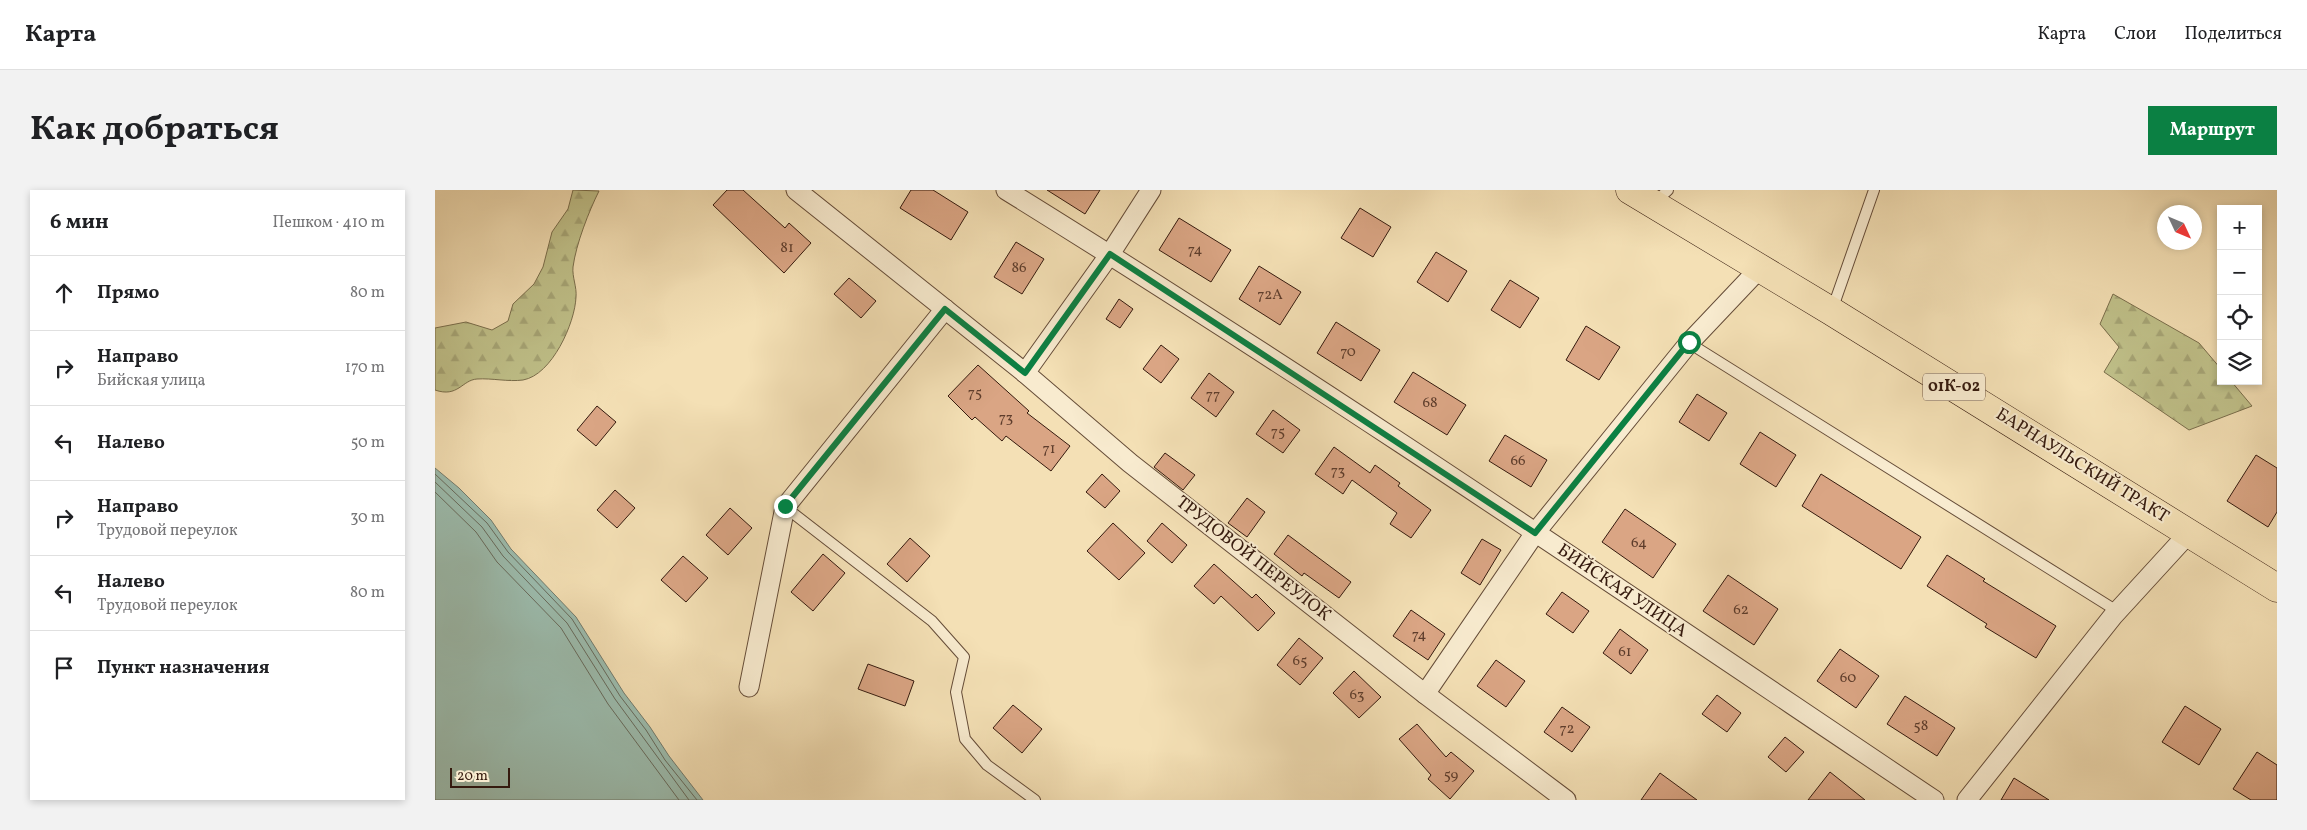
<!DOCTYPE html>
<html lang="ru">
<meta charset="utf-8">
<style>
body{margin:0;font-family:Vollkorn,serif;background:#f2f2f2;color:#202124}
.controls{position:absolute;right:15px;top:15px;display:grid;overflow:hidden;border-radius:0px;box-shadow:0 2px 8px #0003}
.controls button{width:45px;height:45px;display:grid;place-items:center;padding:0;border:0;border-bottom:1px solid #e0e0e0;background:#fff;color:#202124;font:25px sans-serif}
.compass{position:absolute;left:1722px;top:15px;width:45px;height:45px;border-radius:50%;background:#fff;box-shadow:0 2px 8px #0003;rotate:134deg}
.scale{position:absolute;left:15px;bottom:12px;width:60px;box-sizing:border-box;padding-left:5px;border:2px solid #351a0e;border-top:0;font-size:14px;line-height:18px;white-space:nowrap;color:#351a0e;-webkit-text-stroke:4px #f8ebcf;paint-order:stroke}
.stop{position:absolute;width:15px;height:15px;margin:-11px;border:4px solid #0b8043;border-radius:50%;background:#fff}
.stop.end{background:#0b8043;border-color:#fff;box-shadow:0 1px 5px #0008}
.list{margin:0;padding:0;list-style:none}
h2{display:flex;justify-content:space-between;align-items:center;height:65px;margin:0;padding:0 20px;font-size:21px}
h2 small{font-size:16px;font-weight:400;color:#757577}
.list li{display:grid;grid-template-columns:32px 1fr auto;gap:15px;align-items:center;box-sizing:border-box;height:75px;padding:0 20px;border-top:1px solid #e0e0e0}
.list b{display:block;font-size:19px;white-space:nowrap}
.list p{margin:0;font-size:16px;white-space:nowrap;color:#757577}
.list em{font-size:16px;font-style:normal;color:#757577}
.icon{flex:none;width:28px;height:28px;fill:none;stroke:currentColor;stroke-width:2;stroke-linecap:round;stroke-linejoin:round}
.map{position:relative;flex:none;width:1842px;height:610px;overflow:hidden;border-radius:0px}
header{display:flex;align-items:center;gap:30px;box-sizing:border-box;height:70px;padding:0 25px;background:#fff;border-bottom:1px solid #e0e0e0}
header strong{font-size:24px}
nav{display:flex;gap:28px;margin-inline-start:auto;font-size:18px}
.intro{display:flex;align-items:center;justify-content:space-between;box-sizing:border-box;height:120px;padding:0 30px}
h1{margin:0;font-size:35px}
.button{padding:12px 22px;border-radius:0px;background:#0b8043;color:#fff;font-size:18px;font-weight:700}
main{display:flex;gap:30px;padding:0 30px}
aside{flex:1;background:#fff;border-radius:0px;box-shadow:0 2px 8px #0003}
.map>svg:first-child{display:block}
.forest{fill:url(#forest-firs);stroke:#7a6e4c}
.water{fill:#9cbdaf;stroke:#737c6f}
.lines{fill:none;stroke-linecap:round;stroke-linejoin:round}
.shore{stroke:#686c5e;stroke-width:1}
.building{fill:#daa584;stroke:#351a0e}
.service-casing{stroke:#654c38;stroke-width:12}
.minor-casing{stroke:#654c38;stroke-width:21}
.primary-casing{stroke:#351a0e;stroke-width:29}
.service{stroke:#f8ebcf;stroke-width:10}
.minor{stroke:#f8ebcf;stroke-width:19}
.primary{stroke:#f4e0b5;stroke-width:28}
.route{stroke:#0b8043;stroke-width:6}
.labels{text-anchor:middle;dominant-baseline:central;stroke-width:4;stroke-linejoin:round;paint-order:stroke}
.number-label{font-size:15px;fill:#5e3d2c}
.shield{fill:#f8ebcf;stroke:#705948;stroke-width:1}
.shield-label{font-size:16px;font-weight:bold;fill:#351a0e}
.street-label{font-size:18px;fill:#351a0e;stroke:#f8ebcf}
</style>
<header>
<strong>Карта</strong>
<nav><a>Карта</a><a>Слои</a><a>Поделиться</a></nav>
</header>
<div class="intro"><h1>Как добраться</h1><a class="button">Маршрут</a></div>
<main>
<aside>
<h2>6 мин<small>Пешком · 410 m</small></h2>
<ul class="list">
<li><svg class="icon" aria-label="ahead" viewBox="0 0 24 24"><path d="M12 20V5M6 11l6-6 6 6"/></svg><div><b>Прямо</b></div><em>80 m</em></li>
<li><svg class="icon" aria-label="right" viewBox="0 0 24 24"><path d="M7 20v-9h11M14 6l5 5-5 5"/></svg><div><b>Направо</b><p>Бийская улица</p></div><em>170 m</em></li>
<li><svg class="icon" aria-label="left" viewBox="0 0 24 24"><path d="M17 20v-9H6M10 6l-5 5 5 5"/></svg><div><b>Налево</b></div><em>50 m</em></li>
<li><svg class="icon" aria-label="right" viewBox="0 0 24 24"><path d="M7 20v-9h11M14 6l5 5-5 5"/></svg><div><b>Направо</b><p>Трудовой переулок</p></div><em>30 m</em></li>
<li><svg class="icon" aria-label="left" viewBox="0 0 24 24"><path d="M17 20v-9H6M10 6l-5 5 5 5"/></svg><div><b>Налево</b><p>Трудовой переулок</p></div><em>80 m</em></li>
<li><svg class="icon" aria-label="arrive" viewBox="0 0 24 24"><path d="M6 21V4h12l-3 4 3 4H6"/></svg><div><b>Пункт назначения</b></div></li>
</ul>
</aside>
<div class="map">
<svg width="1842" height="610" viewBox="0 0 1842 610">
<defs>
<pattern id="forest-firs" width="22" height="20" patternUnits="userSpaceOnUse" patternTransform="scale(1.25)"><rect width="22" height="20" fill="#c0c18a"/><path d="M5 1l3.5 6h-7zM16 11l3.5 6h-7z" fill="#a6a576"/></pattern>
</defs>
<rect width="100%" height="100%" fill="#f4e0b5"/>
<filter id="stains"><feTurbulence type="fractalNoise" baseFrequency=".004" numOctaves="4"/><feColorMatrix values="0 0 0 0 .2 0 0 0 0 .09 0 0 0 0 .02 0 0 0 .5 -.17"/></filter>
<radialGradient id="worn" r=".72"><stop offset=".6" stop-color="#630" stop-opacity="0"/><stop offset="1" stop-color="#630" stop-opacity=".3"/></radialGradient>
<g class="forest">
<path d="M138,0L164,1C154,21 141,54 138,77C137,87 142,97 141,107C140,133 117,185 88,190C73,192 57,188 42,189C27,190 23,208 0,200V138L31,132L57,140L73,131L78,114L99,94L108,77L117,42L133,19Z"/>
<polygon points="1678,104 1764,153 1786,179 1786,191 1796,191 1817,216 1754,240 1669,182 1684,157 1665,134"/>
</g>
<polygon class="water" points="0,278 24,298 56,330 76,359 141,427 189,503 215,537 234,566 268,610 0,610"/>
<g class="lines">
<g class="shore">
<polyline points="0,284 52,333 73,362 137,429 185,506 211,540 230,570 262,610"/>
<polyline points="0,292 47,337 68,366 132,433 180,509 254,610"/>
<polyline points="0,302 41,342 62,372 126,438 173,514 244,610"/>
</g>
</g>
<g class="building">
<polygon points="292,0 308,0 350,38 354,33 376,53 349,83 278,15"/>
<polygon points="476,0 498,0 533,22 516,50 465,18"/>
<polygon points="612,0 665,0 650,24"/>
<polygon points="925,18 956,37 938,67 906,48"/>
<polygon points="744,28 796,60 776,92 724,60"/>
<polygon points="581,52 609,69 587,104 559,87"/>
<polygon points="1001,62 1032,81 1013,112 982,92"/>
<polygon points="824,76 866,102 845,135 804,109"/>
<polygon points="414,88 441,111 426,128 399,104"/>
<polygon points="1075,90 1104,108 1085,138 1056,120"/>
<polygon points="684,109 698,119 685,138 671,129"/>
<polygon points="901,132 945,160 926,191 882,163"/>
<polygon points="1151,136 1185,157 1164,190 1131,170"/>
<polygon points="726,155 744,169 726,193 708,179"/>
<polygon points="543,175 594,221 592,223 635,256 616,281 571,246 567,251 540,227 537,230 513,206"/>
<polygon points="978,182 1031,215 1012,245 959,212"/>
<polygon points="774,183 799,202 781,227 756,208"/>
<polygon points="1262,204 1292,223 1274,251 1244,232"/>
<polygon points="162,216 181,232 161,256 142,240"/>
<polygon points="838,220 865,240 848,263 821,244"/>
<polygon points="1325,242 1361,265 1341,297 1305,274"/>
<polygon points="1070,245 1112,270 1096,297 1054,271"/>
<polygon points="899,257 935,283 940,275 965,293 963,296 996,320 976,348 955,334 962,323 917,290 908,304 880,284"/>
<polygon points="730,263 760,285 748,300 719,277"/>
<polygon points="1821,265 1842,278 1842,322 1833,337 1792,311"/>
<polygon points="667,284 685,301 670,318 651,302"/>
<polygon points="1386,284 1486,347 1466,379 1367,316"/>
<polygon points="180,300 200,318 182,338 162,320"/>
<polygon points="812,308 830,322 812,347 793,333"/>
<polygon points="295,318 317,338 293,365 271,345"/>
<polygon points="1190,319 1241,354 1218,388 1167,352"/>
<polygon points="678,333 710,363 684,390 652,361"/>
<polygon points="727,333 752,355 737,373 712,351"/>
<polygon points="853,345 916,392 904,408 869,383 867,386 839,364"/>
<polygon points="475,348 495,366 472,392 452,374"/>
<polygon points="1047,349 1066,360 1045,395 1026,383"/>
<polygon points="388,364 410,383 378,421 356,402"/>
<polygon points="1512,365 1550,389 1548,391 1621,436 1601,468 1550,437 1552,434 1492,396"/>
<polygon points="248,366 273,388 251,412 226,390"/>
<polygon points="779,374 817,408 821,404 840,423 823,441 786,406 779,414 759,396"/>
<polygon points="1293,385 1343,419 1319,455 1268,421"/>
<polygon points="1127,402 1154,421 1138,443 1111,424"/>
<polygon points="976,420 1010,444 993,470 958,446"/>
<polygon points="1185,439 1213,460 1196,484 1168,463"/>
<polygon points="864,448 888,468 865,495 842,475"/>
<polygon points="1405,459 1444,486 1421,518 1382,491"/>
<polygon points="1061,470 1090,491 1071,517 1042,496"/>
<polygon points="433,474 479,491 470,516 423,499"/>
<polygon points="919,481 946,507 924,528 898,503"/>
<polygon points="1282,505 1306,523 1292,542 1267,524"/>
<polygon points="1470,506 1520,538 1502,566 1452,534"/>
<polygon points="578,515 607,539 587,563 558,538"/>
<polygon points="1750,516 1786,539 1764,575 1727,552"/>
<polygon points="1127,517 1155,537 1137,562 1109,542"/>
<polygon points="982,534 1011,567 1016,562 1039,581 1015,609 993,589 996,585 964,549"/>
<polygon points="1350,547 1369,562 1351,582 1333,567"/>
<polygon points="1822,562 1842,575 1842,610 1816,610 1798,599"/>
<polygon points="1395,582 1430,610 1373,610"/>
<polygon points="1225,583 1262,610 1206,610"/>
<polygon points="1579,588 1614,610 1566,610"/>
</g>
<g class="lines">
<defs>
<g id="service">
<polyline points="1219,13 1233,0"/>
<polyline points="1397,120 1439,0"/>
<polyline points="1254,153 1682,421"/>
<polyline points="350,317 497,431 529,467 521,502 530,549 552,575 600,610"/>
</g>
<g id="minor">
<polyline points="361,0 590,183 695,273 990,504 1131,610"/>
<path d="M571,0C886,195 1192,404 1499,610"/>
<polyline points="590,183 675,64 716,0"/>
<polyline points="314,497 350,317 510,119"/>
<polyline points="990,504 1100,343 1254,153 1325,78"/>
<polyline points="1532,610 1678,426 1754,343"/>
</g>
<polyline id="primary" points="1195,0 1396,121 1842,398"/>
</defs>
<use href="#service" class="service-casing"/>
<use href="#minor" class="minor-casing"/>
<use href="#primary" class="primary-casing"/>
<use href="#service" class="service"/>
<use href="#minor" class="minor"/>
<use href="#primary" class="primary"/>
</g>
<g class="lines">
<polyline class="route" points="350,316 510,119 590,183 675,64 1100,343 1254,152"/>
</g>
<g class="labels">
<g class="number-label">
<text x="352" y="58">81</text>
<text x="760" y="60">74</text>
<text x="584" y="78">86</text>
<text x="835" y="105">72А</text>
<text x="913" y="162">70</text>
<text x="540" y="203">75</text>
<text x="778" y="205">77</text>
<text x="995" y="213">68</text>
<text x="571" y="228">73</text>
<text x="843" y="242">75</text>
<text x="614" y="259">71</text>
<text x="1083" y="271">66</text>
<text x="903" y="281">73</text>
<text x="1204" y="353">64</text>
<text x="1306" y="420">62</text>
<text x="984" y="445">74</text>
<text x="1190" y="462">61</text>
<text x="865" y="471">65</text>
<text x="1413" y="488">60</text>
<text x="922" y="505">63</text>
<text x="1486" y="536">58</text>
<text x="1132" y="539">72</text>
<text x="1016" y="585">59</text>
</g>
<rect class="shield" x="1488" y="183.5" width="62" height="27" rx="4"/>
<g class="shield-label">
<text x="1519" y="197">01К-02</text>
</g>
<g class="street-label">
<text transform="translate(1647 276) rotate(32)">БАРНАУЛЬСКИЙ ТРАКТ</text>
<text transform="translate(818 369) rotate(38)">ТРУДОВОЙ ПЕРЕУЛОК</text>
<text transform="translate(1187 401) rotate(34)">БИЙСКАЯ УЛИЦА</text>
</g>
</g>
<rect width="100%" height="100%" filter="url(#stains)"/>
<rect width="100%" height="100%" fill="url(#worn)"/>
</svg>
<div class="controls">
<button>+</button>
<button>−</button>
<button><svg class="icon" aria-label="locate" viewBox="0 0 24 24"><circle cx="12" cy="12" r="6"/><path d="M12 2v4M12 18v4M2 12h4M18 12h4"/></svg></button>
<button><svg class="icon" aria-label="layers" viewBox="0 0 24 24"><path d="M12 4l9 5-9 5-9-5zM3 14l9 5 9-5"/></svg></button>
</div>
<svg class="compass" viewBox="-18 -18 36 36"><path d="M0-13l5 13h-10z" fill="#e53935"/><path d="M0 13l5-13h-10z" fill="#757577"/></svg>
<div class="scale">20 m</div>
<div class="stop" style="left:1254px;top:152px"></div>
<div class="stop end" style="left:350px;top:316px"></div>
</div>
</main>
